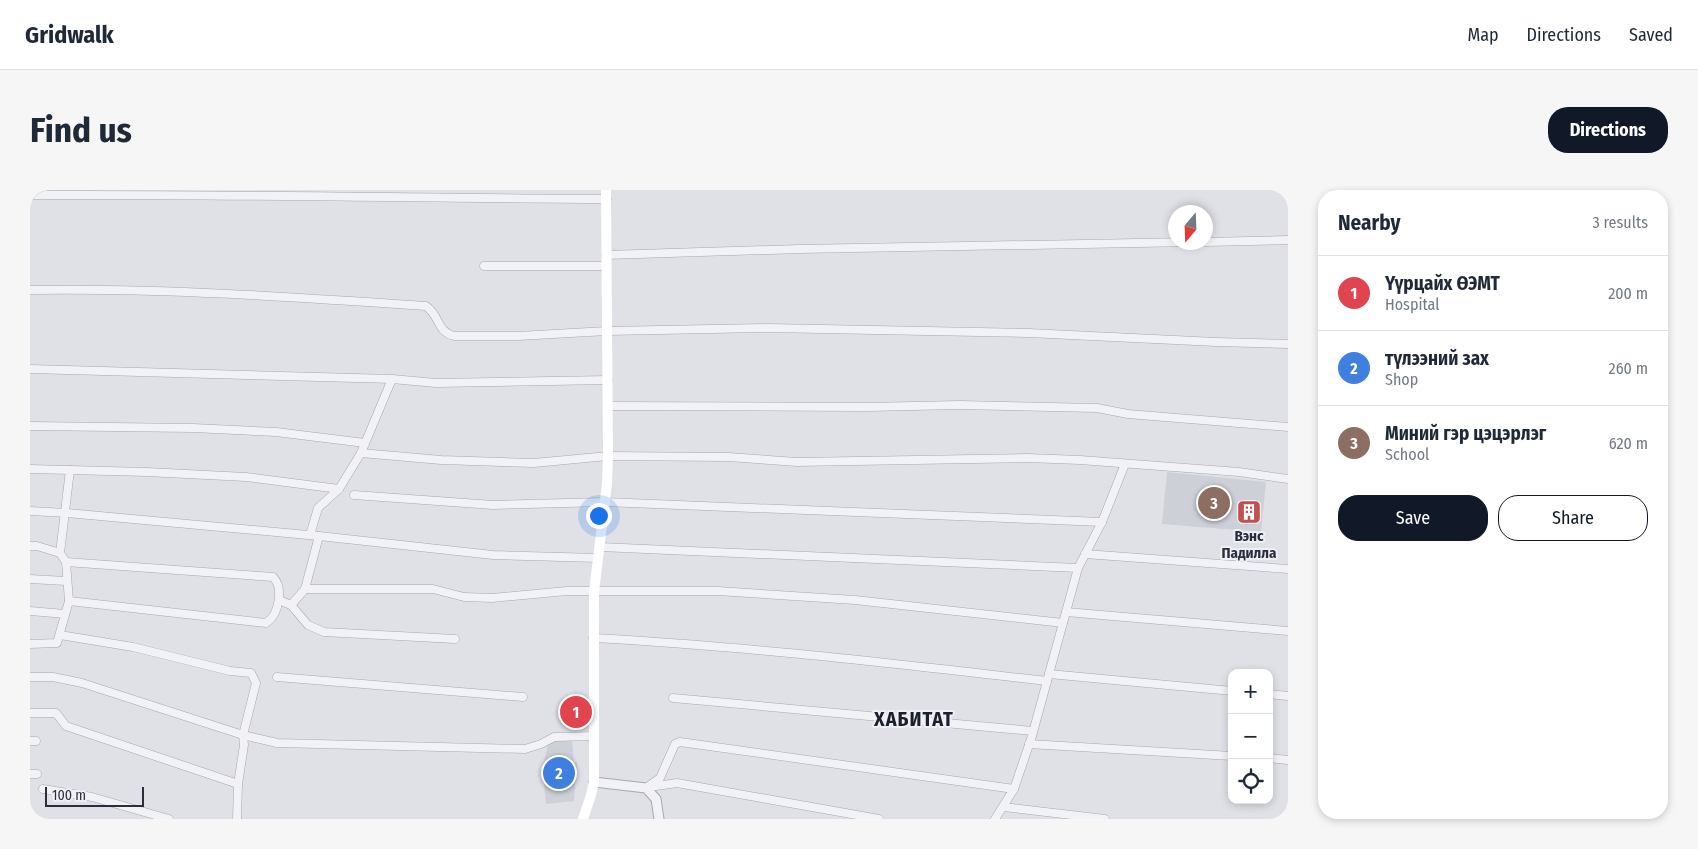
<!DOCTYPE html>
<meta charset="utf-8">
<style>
body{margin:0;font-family:"Fira Sans Condensed",sans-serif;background:#f6f6f7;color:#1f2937}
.controls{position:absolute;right:15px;bottom:15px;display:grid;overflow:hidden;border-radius:10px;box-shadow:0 2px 8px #0003}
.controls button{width:45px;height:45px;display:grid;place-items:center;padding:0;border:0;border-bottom:1px solid #e0e1e3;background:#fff;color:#1f2937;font:25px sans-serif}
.compass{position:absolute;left:1138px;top:15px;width:45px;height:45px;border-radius:50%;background:#fff;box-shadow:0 2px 8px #0003;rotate:199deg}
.scale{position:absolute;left:15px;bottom:12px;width:99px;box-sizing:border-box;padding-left:5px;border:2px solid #2a2e3c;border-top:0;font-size:14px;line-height:18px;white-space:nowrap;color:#2a2e3c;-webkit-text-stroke:4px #eff0f5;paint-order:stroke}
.you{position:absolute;left:568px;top:325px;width:18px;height:18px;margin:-12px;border:4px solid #fff;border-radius:50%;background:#1a73e8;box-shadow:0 0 0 8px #1a73e833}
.badge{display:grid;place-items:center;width:32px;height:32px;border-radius:50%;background:#111827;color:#fff;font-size:16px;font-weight:700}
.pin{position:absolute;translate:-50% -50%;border:2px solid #fff;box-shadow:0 1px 5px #0006}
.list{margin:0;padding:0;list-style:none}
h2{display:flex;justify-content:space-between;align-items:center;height:65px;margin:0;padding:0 20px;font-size:21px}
h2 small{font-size:16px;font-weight:400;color:#747a83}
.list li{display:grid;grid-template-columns:32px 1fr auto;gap:15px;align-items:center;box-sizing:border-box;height:75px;padding:0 20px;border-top:1px solid #e0e1e3}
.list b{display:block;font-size:19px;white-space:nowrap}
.list p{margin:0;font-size:16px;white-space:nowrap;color:#747a83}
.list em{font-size:16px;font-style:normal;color:#747a83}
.actions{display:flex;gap:10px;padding:15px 20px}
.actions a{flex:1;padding:11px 0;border:1px solid #111827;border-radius:20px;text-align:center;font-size:18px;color:#111827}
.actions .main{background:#111827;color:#fff}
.icon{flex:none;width:28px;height:28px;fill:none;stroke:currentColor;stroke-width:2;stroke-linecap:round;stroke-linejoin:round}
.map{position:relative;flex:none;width:1258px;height:629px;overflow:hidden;border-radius:20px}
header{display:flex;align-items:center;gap:30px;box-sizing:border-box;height:70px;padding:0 25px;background:#fff;border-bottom:1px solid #e0e1e3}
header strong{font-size:24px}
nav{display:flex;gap:28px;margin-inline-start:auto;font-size:18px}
.intro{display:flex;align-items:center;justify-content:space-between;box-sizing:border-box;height:120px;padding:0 30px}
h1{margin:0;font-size:35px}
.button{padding:12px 22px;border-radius:20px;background:#111827;color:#fff;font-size:18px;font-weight:700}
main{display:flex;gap:30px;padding:0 30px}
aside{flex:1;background:#fff;border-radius:20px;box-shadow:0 2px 8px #0003}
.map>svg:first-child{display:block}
.built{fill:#ced0d8}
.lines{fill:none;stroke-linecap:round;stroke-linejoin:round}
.minor-casing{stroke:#a5a8b0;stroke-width:9}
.tertiary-casing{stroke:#a5a8b0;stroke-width:11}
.minor{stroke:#f2f2f6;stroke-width:8}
.tertiary{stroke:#f2f2f6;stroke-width:9}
.secondary{stroke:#fff;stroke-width:10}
.labels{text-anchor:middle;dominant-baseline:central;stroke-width:4;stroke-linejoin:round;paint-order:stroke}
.poi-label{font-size:15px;font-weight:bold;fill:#2a2e3c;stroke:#eff0f5}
.district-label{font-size:20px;font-weight:bold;letter-spacing:1px;fill:#1c1f2d;stroke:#eff0f5}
</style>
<header>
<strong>Gridwalk</strong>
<nav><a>Map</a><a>Directions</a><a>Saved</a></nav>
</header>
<div class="intro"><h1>Find us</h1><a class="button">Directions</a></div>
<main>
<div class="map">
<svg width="1258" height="629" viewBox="0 0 1258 629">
<rect width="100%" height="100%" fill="#dfe1e7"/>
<g class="built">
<polygon points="1137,282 1236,292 1231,342 1132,334"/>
<polygon points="542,549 544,572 547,572 547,577 546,579 544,611 516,614 514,594 516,594 512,586 512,579 519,551"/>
</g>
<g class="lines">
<defs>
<g id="minor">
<path d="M0,5C192,4 384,8 577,9"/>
<polyline points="1176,52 1258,50"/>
<polyline points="576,65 770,59 1162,52"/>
<polyline points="454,76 576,76"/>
<path d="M0,100C132,98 264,107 396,116C411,127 406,141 424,146H488L577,141L739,138L999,143L1186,152L1258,154"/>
<polyline points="0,179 362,189"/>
<polyline points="578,216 837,217 929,215 1067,218 1098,224 1258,237"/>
<polyline points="0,236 163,238 246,242 335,253"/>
<polyline points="331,263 411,270 504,273 578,266 698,267 767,272 997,268 1050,270 1209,282 1258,289"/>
<polyline points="0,279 117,282 216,287 309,299"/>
<polyline points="324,305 463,315 575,312 1072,332"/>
<polyline points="0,321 37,323 289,346 463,365 568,368"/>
<polyline points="280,345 288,318 309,299 331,263 362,189 406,193 578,190"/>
<polyline points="0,356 7,356 30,363 36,372 39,411 27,453 0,454"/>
<polyline points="570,357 1048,378"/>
<polyline points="30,363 40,280"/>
<polyline points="1055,364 1258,379"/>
<path d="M36,372L243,387C254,398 249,425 236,433L39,411"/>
<polyline points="0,389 36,391"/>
<polyline points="275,399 403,399 434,407 462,408 537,401 688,401 825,410 1033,433"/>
<polyline points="249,410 261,415 275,399 289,346"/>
<polyline points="261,415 278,435 294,442 425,449"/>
<polyline points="0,421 35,424"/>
<polyline points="1036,422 1258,441"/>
<polyline points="30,445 103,457 200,481 221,483 226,493 213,545 214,555 208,594 207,629"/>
<path d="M563,448C715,456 866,474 1017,491"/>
<polyline points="1019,484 1202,501"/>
<polyline points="0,487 23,487 52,493 213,545 247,553 495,559 511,554 524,547 564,546"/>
<polyline points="247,487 493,507"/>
<polyline points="1239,504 1258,506"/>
<polyline points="643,508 1003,541"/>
<polyline points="0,523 26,523 36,536 208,594"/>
<polyline points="0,551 6,551"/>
<polyline points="999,554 1202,566"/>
<polyline points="1239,568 1258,570"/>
<polyline points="0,584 7,584"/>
<polyline points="619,597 647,593 849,629"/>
<polyline points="616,598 630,588 645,554 650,552 984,599"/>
<polyline points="13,599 62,607 139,629"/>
<polyline points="974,617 1075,629"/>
<polyline points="965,629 984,599 1002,546 1048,378 1072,332 1095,274"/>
</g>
<polyline id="tertiary" points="564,592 616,598 626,609 629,629"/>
</defs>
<use href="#minor" class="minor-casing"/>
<use href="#tertiary" class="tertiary-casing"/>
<use href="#minor" class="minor"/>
<use href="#tertiary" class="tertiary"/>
<polyline class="secondary" points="553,629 561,605 564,592 564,402 577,293 578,266 576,0"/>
</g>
<defs>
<symbol id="building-square" viewBox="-11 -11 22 22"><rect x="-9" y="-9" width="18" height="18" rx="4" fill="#bf5251" stroke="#eff0f5"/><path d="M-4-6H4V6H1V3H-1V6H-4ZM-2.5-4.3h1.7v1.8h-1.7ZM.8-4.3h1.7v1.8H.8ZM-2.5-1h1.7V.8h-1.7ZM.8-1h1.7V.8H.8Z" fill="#fff"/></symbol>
</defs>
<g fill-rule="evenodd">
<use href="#building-square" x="1205" y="308" width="28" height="28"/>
</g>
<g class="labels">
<g class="poi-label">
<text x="1219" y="346">Вэнс<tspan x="1219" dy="17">Падилла</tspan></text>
</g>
<g class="district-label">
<text x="884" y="529">ХАБИТАТ</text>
</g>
</g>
</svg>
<div class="controls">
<button>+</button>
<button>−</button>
<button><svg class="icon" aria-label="locate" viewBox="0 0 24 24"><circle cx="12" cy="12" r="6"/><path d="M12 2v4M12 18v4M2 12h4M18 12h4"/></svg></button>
</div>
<svg class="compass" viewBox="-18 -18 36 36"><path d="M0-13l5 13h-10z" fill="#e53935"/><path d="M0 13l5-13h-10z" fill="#747a83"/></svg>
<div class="scale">100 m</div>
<div class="you"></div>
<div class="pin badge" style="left:546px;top:522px;background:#e0444e">1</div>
<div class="pin badge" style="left:529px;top:583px;background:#3f7fe0">2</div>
<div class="pin badge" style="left:1184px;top:313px;background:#8d6e63">3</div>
</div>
<aside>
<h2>Nearby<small>3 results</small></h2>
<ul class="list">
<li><span class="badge" style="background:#e0444e">1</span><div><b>Үүрцайх ӨЭМТ</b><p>Hospital</p></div><em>200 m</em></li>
<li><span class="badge" style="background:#3f7fe0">2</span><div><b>түлээний зах</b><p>Shop</p></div><em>260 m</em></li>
<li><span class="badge" style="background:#8d6e63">3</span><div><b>Миний гэр цэцэрлэг</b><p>School</p></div><em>620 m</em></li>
</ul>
<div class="actions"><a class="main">Save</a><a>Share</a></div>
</aside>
</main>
